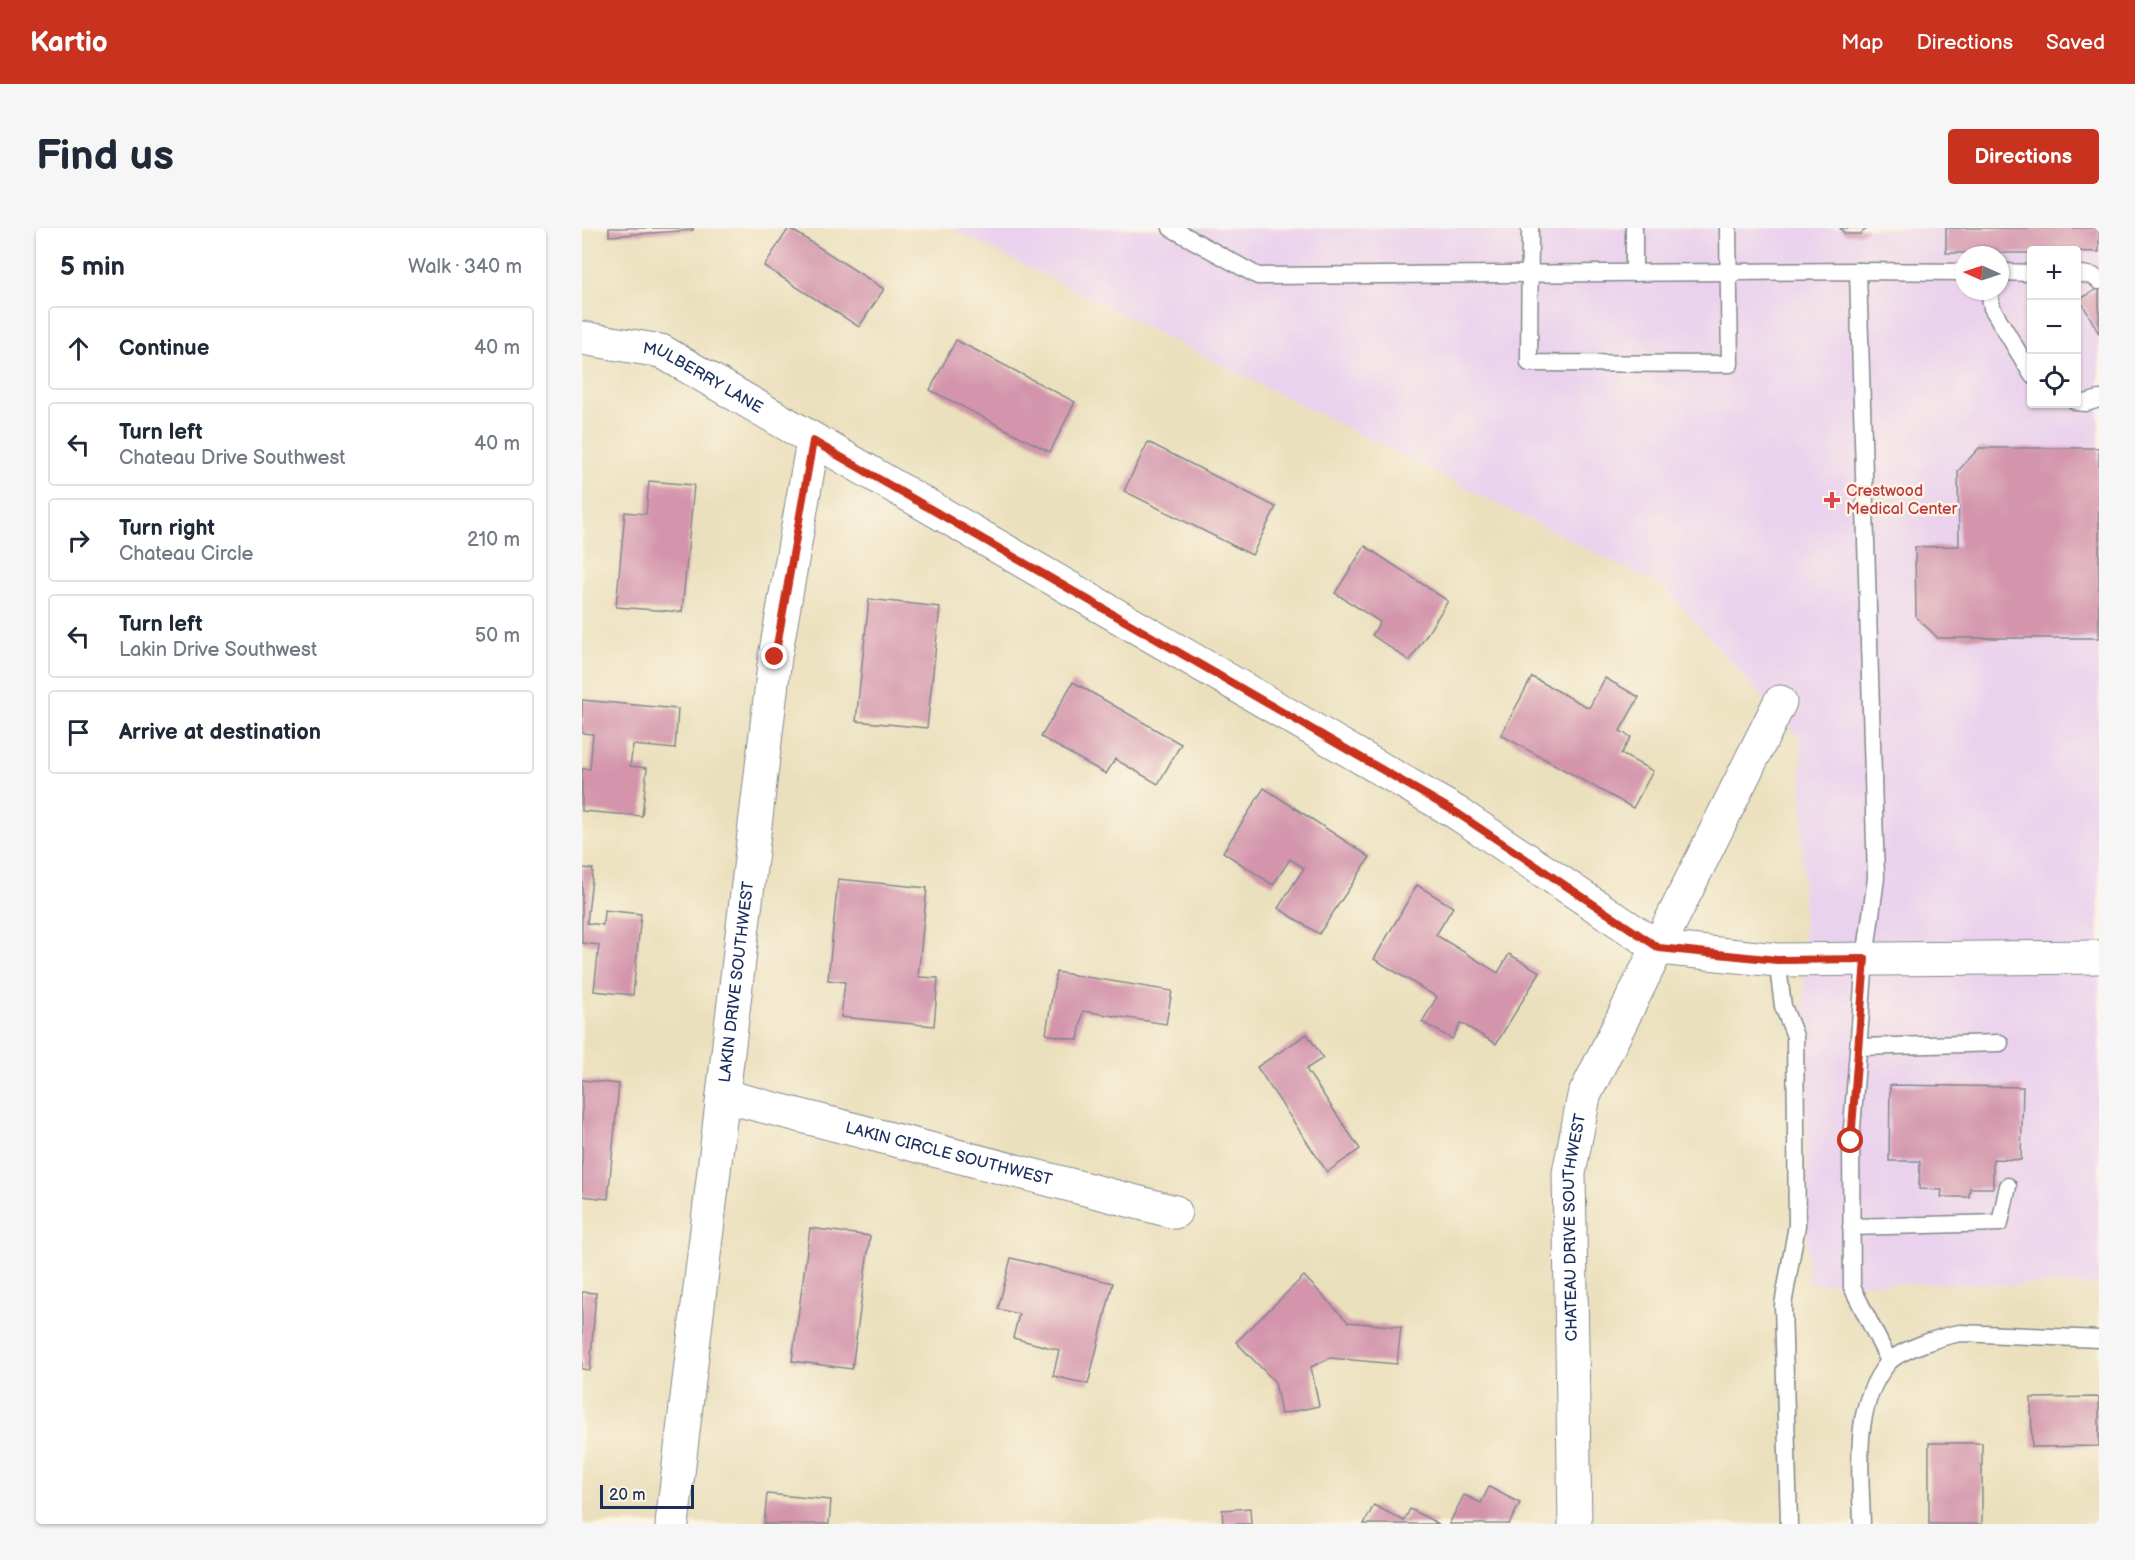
<!DOCTYPE html>
<meta charset="utf-8">
<style>
body{margin:0;font-family:"Balsamiq Sans",sans-serif;background:#f6f6f7;color:#1f2937}
.controls{position:absolute;right:18px;top:18px;display:grid;overflow:hidden;border-radius:6px;box-shadow:0 2px 4px #0004}
.controls button{width:54px;height:54px;display:grid;place-items:center;padding:0;border:0;border-bottom:2px solid #e0e1e3;background:#fff;color:#1f2937;font:30px sans-serif}
.compass{position:absolute;left:1373px;top:18px;width:54px;height:54px;border-radius:50%;background:#fff;box-shadow:0 2px 4px #0004;rotate:273deg}
.scale{position:absolute;left:18px;bottom:15px;width:94px;box-sizing:border-box;padding-left:6px;border:3px solid #1b2f5e;border-top:0;font-size:16px;line-height:21px;white-space:nowrap;color:#1b2f5e;-webkit-text-stroke:4px #fcf5e5;paint-order:stroke}
.stop{position:absolute;width:18px;height:18px;margin:-14px;border:4px solid #c8321e;border-radius:50%;background:#fff}
.stop.end{background:#c8321e;border-color:#fff;box-shadow:0 2px 6px #0008}
.list{margin:0;padding:0;list-style:none}
h2{display:flex;justify-content:space-between;align-items:center;height:78px;margin:0;padding:0 24px;font-size:26px}
h2 small{font-size:20px;font-weight:400;color:#747a83}
.list li{display:grid;grid-template-columns:39px 1fr auto;gap:18px;align-items:center;box-sizing:border-box;height:84px;margin:0 12px 12px;padding:0 12px;border:2px solid #e0e1e3;border-radius:6px}
.list b{display:block;font-size:22px;white-space:nowrap}
.list p{margin:0;font-size:20px;white-space:nowrap;color:#747a83}
.list em{font-size:20px;font-style:normal;color:#747a83}
.icon{flex:none;width:33px;height:33px;fill:none;stroke:currentColor;stroke-width:2;stroke-linecap:round;stroke-linejoin:round}
.map{position:relative;flex:none;width:1517px;height:1296px;overflow:hidden;border-radius:6px}
header{display:flex;align-items:center;gap:36px;box-sizing:border-box;height:84px;padding:0 30px;background:#c8321e;color:#fff}
header strong{font-size:28px}
nav{display:flex;gap:33px;margin-inline-start:auto;font-size:21px}
.intro{display:flex;align-items:center;justify-content:space-between;box-sizing:border-box;height:144px;padding:0 36px}
h1{margin:0;font-size:42px}
.button{padding:15px 27px;border-radius:6px;background:#c8321e;color:#fff;font-size:21px;font-weight:700}
main{display:flex;gap:36px;padding:0 36px}
aside{flex:1;background:#fff;border-radius:6px;box-shadow:0 2px 4px #0004}
.map>svg:first-child{display:block}
.built{fill:#ead1ed;fill-rule:evenodd}
.building{fill:#d394ac}
.lines{fill:none;stroke-linecap:round;stroke-linejoin:round}
.lane-casing{stroke:#83888e;stroke-width:19}
.street-casing{stroke:#83888e;stroke-width:35}
.lane{stroke:#fff;stroke-width:16}
.street{stroke:#fff;stroke-width:33}
.route{stroke:#c8321e;stroke-width:8}
.health-dot{fill:#e0444e;stroke:#fcf5e5;stroke-width:2}
.labels{text-anchor:middle;dominant-baseline:central;stroke-width:5;stroke-linejoin:round;paint-order:stroke}
.street-label{font-size:16px;fill:#1b2f5e;stroke:#fcf5e5}
.health-label{font-size:16px;fill:#be3a42;stroke:#fcf5e5;text-anchor:start}
</style>
<header>
<strong>Kartio</strong>
<nav><a>Map</a><a>Directions</a><a>Saved</a></nav>
</header>
<div class="intro"><h1>Find us</h1><a class="button">Directions</a></div>
<main>
<aside>
<h2>5 min<small>Walk · 340 m</small></h2>
<ul class="list">
<li><svg class="icon" aria-label="ahead" viewBox="0 0 24 24"><path d="M12 20V5M6 11l6-6 6 6"/></svg><div><b>Continue</b></div><em>40 m</em></li>
<li><svg class="icon" aria-label="left" viewBox="0 0 24 24"><path d="M17 20v-9H6M10 6l-5 5 5 5"/></svg><div><b>Turn left</b><p>Chateau Drive Southwest</p></div><em>40 m</em></li>
<li><svg class="icon" aria-label="right" viewBox="0 0 24 24"><path d="M7 20v-9h11M14 6l5 5-5 5"/></svg><div><b>Turn right</b><p>Chateau Circle</p></div><em>210 m</em></li>
<li><svg class="icon" aria-label="left" viewBox="0 0 24 24"><path d="M17 20v-9H6M10 6l-5 5 5 5"/></svg><div><b>Turn left</b><p>Lakin Drive Southwest</p></div><em>50 m</em></li>
<li><svg class="icon" aria-label="arrive" viewBox="0 0 24 24"><path d="M6 21V4h12l-3 4 3 4H6"/></svg><div><b>Arrive at destination</b></div></li>
</ul>
</aside>
<div class="map">
<svg width="1517" height="1296" viewBox="0 0 1517 1296">
<rect width="100%" height="100%" fill="#fcf5e5"/>
<filter id="ink" filterUnits="userSpaceOnUse"><feTurbulence type="fractalNoise" baseFrequency=".0167" numOctaves="2"/><feDisplacementMap in="SourceGraphic" scale="12" xChannelSelector="R" yChannelSelector="G"/><feConvolveMatrix kernelMatrix="1 2 1 2 8 2 1 2 1" color-interpolation-filters="sRGB"/></filter>
<filter id="wash" filterUnits="userSpaceOnUse"><feTurbulence type="fractalNoise" baseFrequency=".008" numOctaves="4" result="noise"/><feDisplacementMap in="SourceGraphic" scale="24" xChannelSelector="R" yChannelSelector="G"/><feGaussianBlur stdDeviation="1.35" result="paint"/><feColorMatrix in="noise" values="0 0 0 0 0 0 0 0 0 0 0 0 0 0 0 0 0 1.4 0 .05"/><feComposite in="paint" operator="in"/></filter>
<g filter="url(#wash)">
<rect width="100%" height="100%" fill="#ebe0bd"/>
<path class="built" d="M368,0H1517V1057L1226,1055L1219,512L1082,360ZM1450,22H1494V176H1450ZM1382,27H1418V63H1382Z"/>
<g id="blocks">
<g class="building">
<polygon points="27,0 111,0 111,2 27,8"/>
<polygon points="207,0 302,61 277,99 182,38"/>
<polygon points="1258,0 1286,0 1278,6 1263,6"/>
<polygon points="1364,0 1517,0 1517,24 1450,22 1450,25 1364,25"/>
<polygon points="1517,60 1517,106 1498,71"/>
<polygon points="374,112 493,174 468,224 348,162"/>
<polygon points="566,214 694,279 670,327 542,263"/>
<polygon points="1397,220 1517,220 1517,410 1356,410 1334,389 1333,319 1377,318 1376,243"/>
<polygon points="67,253 112,257 100,384 34,379 43,284 64,286"/>
<polygon points="783,318 866,373 828,433 790,407 798,394 753,365"/>
<polygon points="287,371 358,379 345,500 274,493"/>
<polygon points="950,449 1007,480 1023,450 1057,469 1038,503 1049,509 1039,526 1071,543 1051,580 919,507"/>
<polygon points="491,454 599,516 576,556 533,531 524,546 459,509"/>
<polygon points="0,472 96,481 93,521 51,517 48,538 65,540 60,588 0,583 0,541 8,541 11,506 0,505"/>
<polygon points="682,560 788,629 737,706 696,680 722,640 708,631 691,657 641,624"/>
<polygon points="0,640 11,641 5,695 21,697 22,682 59,686 51,767 12,763 17,717 0,715"/>
<polygon points="256,651 345,660 336,749 356,750 352,798 259,789 263,754 246,752"/>
<polygon points="835,657 871,679 854,707 916,745 927,726 958,744 914,816 879,795 870,811 840,794 855,769 792,731"/>
<polygon points="474,744 590,763 584,796 501,783 496,812 464,806"/>
<polygon points="725,806 741,830 724,841 778,921 745,944 675,839"/>
<polygon points="0,852 37,856 26,971 0,968"/>
<polygon points="1308,857 1441,859 1439,932 1411,931 1411,960 1388,960 1387,969 1359,969 1360,962 1337,961 1338,933 1307,933"/>
<polygon points="228,1000 288,1008 270,1141 210,1133"/>
<polygon points="429,1030 531,1055 506,1156 471,1148 477,1122 431,1110 437,1086 416,1081"/>
<polygon points="722,1048 766,1094 819,1099 815,1136 748,1130 729,1139 737,1178 699,1186 693,1154 654,1114"/>
<polygon points="0,1064 14,1065 8,1142 0,1141"/>
<polygon points="1517,1169 1517,1218 1450,1219 1449,1170"/>
<rect x="1347" y="1215" width="53" height="81"/>
<polygon points="907,1259 938,1275 927,1296 867,1296 882,1267 899,1275"/>
<polygon points="185,1266 249,1272 247,1296 182,1296"/>
<polygon points="792,1277 822,1293 828,1281 857,1296 782,1296"/>
<polygon points="668,1280 669,1296 641,1296 640,1282"/>
</g>
</g>
</g>
<g filter="url(#ink)">
<use href="#blocks" fill-opacity="0" stroke="#83888e" stroke-width="1.5"/>
<g class="lines">
<defs>
<g id="lane">
<polyline points="589,0 676,48 1276,43 1294,650 1283,731 1269,913 1270,1059 1307,1133"/>
<polyline points="948,0 947,135 1148,136 1146,0"/>
<polyline points="1052,0 1052,45"/>
<polyline points="1276,43 1382,44"/>
<polyline points="1418,44 1450,45"/>
<polyline points="1494,45 1511,48 1517,53"/>
<polyline points="1407,63 1410,80 1450,147"/>
<polyline points="1494,174 1504,175 1517,171"/>
<polyline points="1195,732 1201,778 1213,808 1215,997 1201,1077 1207,1296"/>
<polyline points="1276,819 1418,815"/>
<polyline points="1269,999 1418,995 1426,958"/>
<path d="M1280,1296C1279,1243 1269,1179 1306,1135C1317,1122 1361,1108 1378,1105L1517,1111"/>
</g>
<g id="street">
<path id="s1" d="M0,110L79,123L875,585L1077,720L1195,732L1517,729"/>
<path id="s2" d="M142,868L593,984"/>
<path id="s3" d="M90,1296L193,429L231,213"/>
<path id="s4" d="M993,1296L987,945L1002,868L1198,474"/>
</g>
</defs>
<use href="#lane" class="lane-casing"/>
<use href="#street" class="street-casing"/>
<use href="#lane" class="lane"/>
<use href="#street" class="street"/>
</g>
</g>
<g class="lines" filter="url(#ink)">
<polyline class="route" points="193,429 231,213 875,585 1077,720 1195,732 1283,731 1269,913"/>
</g>
<path class="health-dot" d="M1247 263h6v6h6v6h-6v6h-6v-6h-6v-6h6z"/>
<g class="labels">
<g class="street-label">
<text stroke="none"><textPath href="#s1" startOffset="129">MULBERRY LANE</textPath></text>
<text stroke="none"><textPath href="#s3" startOffset="546">LAKIN DRIVE SOUTHWEST</textPath></text>
<text stroke="none"><textPath href="#s2" startOffset="232">LAKIN CIRCLE SOUTHWEST</textPath></text>
<text stroke="none"><textPath href="#s4" startOffset="297">CHATEAU DRIVE SOUTHWEST</textPath></text>
</g>
<g class="health-label">
<text x="1264" y="263">Crestwood<tspan x="1264" dy="18">Medical Center</tspan></text>
</g>
</g>
</svg>
<div class="controls">
<button>+</button>
<button>−</button>
<button><svg class="icon" aria-label="locate" viewBox="0 0 24 24"><circle cx="12" cy="12" r="6"/><path d="M12 2v4M12 18v4M2 12h4M18 12h4"/></svg></button>
</div>
<svg class="compass" viewBox="-18 -18 36 36"><path d="M0-13l5 13h-10z" fill="#e53935"/><path d="M0 13l5-13h-10z" fill="#747a83"/></svg>
<div class="scale">20 m</div>
<div class="stop" style="left:1269px;top:913px"></div>
<div class="stop end" style="left:193px;top:429px"></div>
</div>
</main>
